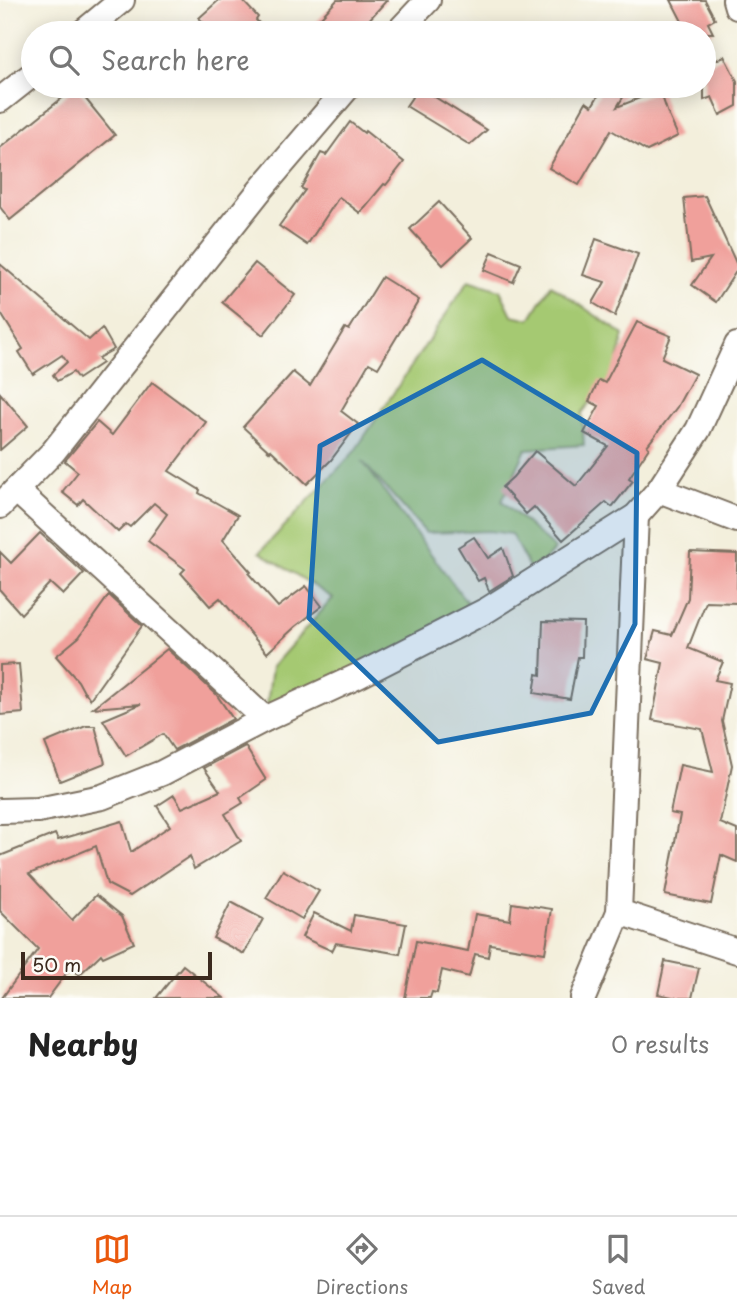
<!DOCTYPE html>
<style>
body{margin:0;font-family:"Playpen Sans",sans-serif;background:#f6f6f6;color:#222}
.scale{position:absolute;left:21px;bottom:18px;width:191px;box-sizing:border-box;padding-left:7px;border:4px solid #3b2a1e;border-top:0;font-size:19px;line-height:24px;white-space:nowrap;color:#3b2a1e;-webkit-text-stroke:5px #fdfcf7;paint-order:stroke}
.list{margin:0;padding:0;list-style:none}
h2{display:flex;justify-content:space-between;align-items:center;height:91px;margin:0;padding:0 28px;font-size:30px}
h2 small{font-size:23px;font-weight:400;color:#767676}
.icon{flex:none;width:38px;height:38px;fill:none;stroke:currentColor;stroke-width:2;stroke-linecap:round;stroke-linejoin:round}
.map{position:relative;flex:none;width:737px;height:998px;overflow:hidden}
.search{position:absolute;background:#fff;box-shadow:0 4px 18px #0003;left:21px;right:21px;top:21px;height:77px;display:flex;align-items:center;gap:18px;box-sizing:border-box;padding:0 24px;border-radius:38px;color:#767676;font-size:26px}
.sheet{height:217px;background:#fff}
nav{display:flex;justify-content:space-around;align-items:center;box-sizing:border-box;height:98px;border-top:2px solid #e0e0e0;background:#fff;font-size:19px;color:#767676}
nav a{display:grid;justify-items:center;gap:4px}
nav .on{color:#ea580c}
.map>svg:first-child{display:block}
.green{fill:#a5c972;stroke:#707a48;stroke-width:2}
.building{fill:#f0a09b}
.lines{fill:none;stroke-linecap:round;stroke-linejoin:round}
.street-casing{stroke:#7b6f60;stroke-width:28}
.street{stroke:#fff;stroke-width:24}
.marked{fill:#1f6fb2;fill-opacity:0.2;stroke:#1f6fb2;stroke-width:5;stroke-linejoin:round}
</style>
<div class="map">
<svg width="737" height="998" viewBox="0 0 737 998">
<rect width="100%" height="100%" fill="#fdfcf7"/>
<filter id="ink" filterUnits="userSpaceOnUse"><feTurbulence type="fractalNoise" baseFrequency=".0143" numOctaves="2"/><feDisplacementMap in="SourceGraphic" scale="14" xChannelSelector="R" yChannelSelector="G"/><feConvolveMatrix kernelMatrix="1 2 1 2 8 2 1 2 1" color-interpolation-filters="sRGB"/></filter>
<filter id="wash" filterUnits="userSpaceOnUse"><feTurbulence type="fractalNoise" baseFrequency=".00686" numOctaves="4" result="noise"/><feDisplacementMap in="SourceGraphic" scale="28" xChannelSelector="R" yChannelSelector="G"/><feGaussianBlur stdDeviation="1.57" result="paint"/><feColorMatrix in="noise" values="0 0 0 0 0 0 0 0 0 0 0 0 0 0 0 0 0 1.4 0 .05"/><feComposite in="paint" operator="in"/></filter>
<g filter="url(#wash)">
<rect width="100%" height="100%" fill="#f3efdc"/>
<polygon class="green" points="469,280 500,290 512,315 530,319 551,285 624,335 615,372 582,413 584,445 526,449 502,501 555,549 532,573 511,534 489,531 426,533 362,461 477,616 265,719 272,667 333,598 260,552 354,452"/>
<g id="blocks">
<g class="building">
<polygon points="219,0 242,0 258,17 256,20 269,33 213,33 199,18"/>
<polygon points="337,0 387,0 357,33 306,33"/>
<polygon points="671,0 705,0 715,19 708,23 713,33 688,33"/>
<polygon points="724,56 737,81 737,106 720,115 712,97 704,100 704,66"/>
<polygon points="604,86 630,86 617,107 660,90 668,114 678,136 647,151 611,130 579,185 549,168 586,102 592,106"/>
<polygon points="76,87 115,135 10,220 0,207 0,148"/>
<polygon points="419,87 487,130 470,145 406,106"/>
<polygon points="350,122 364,133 365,131 404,162 386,185 384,184 360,213 339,197 307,245 279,226 305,190 301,188 321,153 326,155"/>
<polygon points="705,196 737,265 737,270 716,302 692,285 711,258 691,262 684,198"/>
<polygon points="439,202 472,238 443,265 410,229"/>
<polygon points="596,239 638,254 615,316 593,303 605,282 583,275"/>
<polygon points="492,252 521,264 513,282 484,270"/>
<polygon points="255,263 295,295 263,335 222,302"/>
<polygon points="0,264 89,340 102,328 114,349 98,358 102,363 78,379 73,372 57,381 53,375 67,362 62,355 33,374 19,352 23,349 0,312"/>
<polygon points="382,277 419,300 378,368 369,363 341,411 358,424 331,460 307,484 271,450 270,452 243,427 293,372 310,386 345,328 349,330"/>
<polygon points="637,322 671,336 662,358 695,374 677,407 647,446 649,448 629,478 633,481 612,507 606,502 563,540 534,507 526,514 502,487 513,477 535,451 576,486 608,446 584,433 599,406 589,401 599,380 605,383"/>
<polygon points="152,382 206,422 169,471 200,490 199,493 238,515 223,540 251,572 249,574 278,607 306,586 322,606 295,627 267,653 220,598 210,606 181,573 185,569 148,541 167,514 154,503 130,527 126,524 118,532 83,499 78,505 62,492 78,472 65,461 68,457 97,422 112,435"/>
<polygon points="0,393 28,426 0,450"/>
<polygon points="40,533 84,573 63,595 50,583 21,614 0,590 0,552 11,563"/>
<polygon points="474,537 488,558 503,548 513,576 489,591 484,578 478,581 458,547"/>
<polygon points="690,552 737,554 737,603 706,602 688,648 723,662 715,680 730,683 722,721 732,765 720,823 737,830 737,862 721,855 711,904 665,895 680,815 670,813 680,765 713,772 702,729 652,720 663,663 647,659 655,631 672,635 688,598"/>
<polygon points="109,595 142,626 90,699 86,693 85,694 78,681 56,656 79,637"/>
<polygon points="543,621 583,622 582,657 578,657 570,699 534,693 537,674 541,675"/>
<polygon points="167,649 216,694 233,719 174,750 163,734 126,756 103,720 141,704 93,708"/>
<polygon points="19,664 23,713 0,715 0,665"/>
<polygon points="86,726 95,726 105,763 60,781 45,743"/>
<polygon points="245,746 266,780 240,798 243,803 225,814 241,841 194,869 190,856 130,896 107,884 96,846 29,874 72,920 96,895 122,916 134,943 103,957 101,954 79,975 71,967 48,998 2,998 38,949 0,911 0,856 55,834 58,840 122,821 131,852 170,826 157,806 174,795 182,808 220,791 204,768"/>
<polygon points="283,870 319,891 302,919 266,898"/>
<polygon points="231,902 263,919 244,954 213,938"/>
<polygon points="512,903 552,909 545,953 490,944 488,957 475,954 469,977 442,970 437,993 432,992 430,998 405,998 416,941 468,951 475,914 510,920"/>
<polygon points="314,913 351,931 354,915 406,924 400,954 336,943 332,951 302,937"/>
<polygon points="665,961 699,968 692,998 677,998 658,994"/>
<polygon points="183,965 224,998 156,998"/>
</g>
</g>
</g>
<g filter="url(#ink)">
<use href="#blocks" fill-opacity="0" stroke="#7b6f60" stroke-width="2"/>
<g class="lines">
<defs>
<g id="street">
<polyline points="735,0 737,7"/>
<polyline points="82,33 122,0"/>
<polyline points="397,33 428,0"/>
<polyline points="0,100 33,74"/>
<polyline points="16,490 265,719"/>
<polyline points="659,490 737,520"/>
<polyline points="0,506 53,452 261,189 349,86"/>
<polyline points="0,811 38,810 102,797 162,773 265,719 358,676 487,610 636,516 659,490 698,430 737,345"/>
<polyline points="619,912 737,951"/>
<polyline points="583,998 619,912 636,516"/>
</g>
</defs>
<use href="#street" class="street-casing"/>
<use href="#street" class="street"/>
</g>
</g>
<path class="marked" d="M482,360L637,453L635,624L591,713L438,742L309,618L320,446Z"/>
</svg>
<div class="scale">50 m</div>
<div class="search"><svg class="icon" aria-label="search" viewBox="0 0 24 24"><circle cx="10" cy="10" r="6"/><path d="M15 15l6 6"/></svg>Search here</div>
</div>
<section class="sheet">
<h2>Nearby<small>0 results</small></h2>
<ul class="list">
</ul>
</section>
<nav>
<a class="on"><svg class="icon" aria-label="map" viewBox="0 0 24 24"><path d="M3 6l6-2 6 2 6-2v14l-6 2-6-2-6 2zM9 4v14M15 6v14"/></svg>Map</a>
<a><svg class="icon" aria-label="directions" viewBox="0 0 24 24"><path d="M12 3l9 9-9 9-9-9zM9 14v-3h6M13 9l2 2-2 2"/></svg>Directions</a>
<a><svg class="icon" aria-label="saved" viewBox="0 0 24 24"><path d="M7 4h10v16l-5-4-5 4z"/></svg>Saved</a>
</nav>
